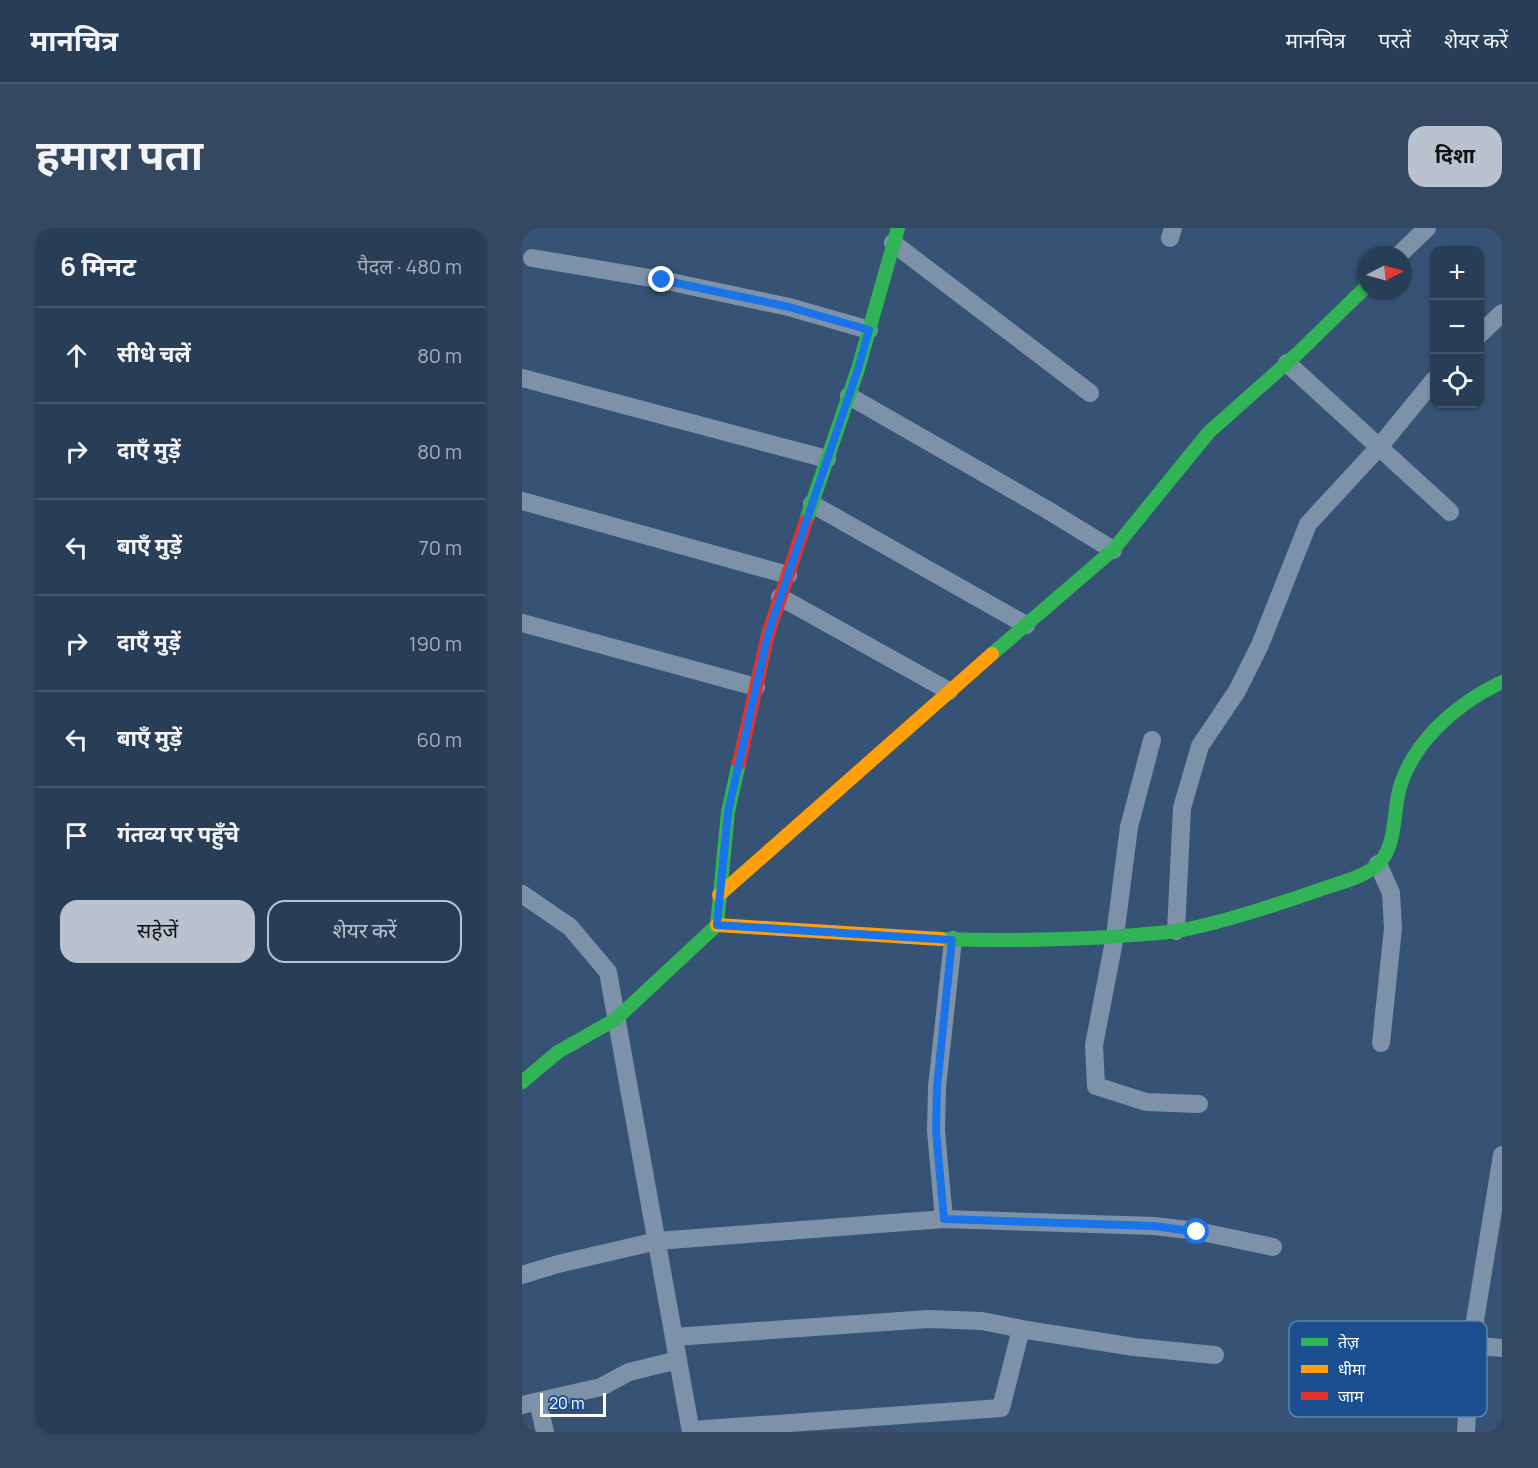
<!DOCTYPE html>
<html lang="hi">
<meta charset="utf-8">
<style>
body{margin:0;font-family:Manrope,"Noto Sans Devanagari",sans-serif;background:#344961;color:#f1f3f6}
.controls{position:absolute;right:18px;top:18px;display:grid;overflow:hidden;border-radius:12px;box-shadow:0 2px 4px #0004}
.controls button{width:54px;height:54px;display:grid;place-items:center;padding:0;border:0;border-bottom:2px solid #44576d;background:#283e57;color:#f1f3f6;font:30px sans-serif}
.compass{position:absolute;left:836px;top:18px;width:54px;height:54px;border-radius:50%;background:#283e57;box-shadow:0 2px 4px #0004;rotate:84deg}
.scale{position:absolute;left:18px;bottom:15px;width:66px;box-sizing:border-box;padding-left:6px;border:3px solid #fff;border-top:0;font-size:16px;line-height:21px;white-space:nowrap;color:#fff;-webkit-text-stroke:4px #1b4f8f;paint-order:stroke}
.stop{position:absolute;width:18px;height:18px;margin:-14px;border:4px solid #1a73e8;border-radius:50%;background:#fff}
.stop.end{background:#1a73e8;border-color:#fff;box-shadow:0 2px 6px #0008}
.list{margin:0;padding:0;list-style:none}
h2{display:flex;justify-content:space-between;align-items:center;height:78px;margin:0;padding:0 24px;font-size:26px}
h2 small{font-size:20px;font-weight:400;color:#a5aeba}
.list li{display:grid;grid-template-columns:39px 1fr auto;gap:18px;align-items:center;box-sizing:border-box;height:96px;padding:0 24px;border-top:2px solid #44576d}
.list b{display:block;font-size:22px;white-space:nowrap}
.list em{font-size:20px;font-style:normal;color:#a5aeba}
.actions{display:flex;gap:12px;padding:18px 24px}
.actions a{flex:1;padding:14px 0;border:2px solid #b9c2ce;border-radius:18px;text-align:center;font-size:21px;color:#b9c2ce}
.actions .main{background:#b9c2ce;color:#111}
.icon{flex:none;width:33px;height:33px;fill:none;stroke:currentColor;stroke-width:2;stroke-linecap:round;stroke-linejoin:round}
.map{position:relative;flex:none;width:980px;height:1204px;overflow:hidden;border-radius:18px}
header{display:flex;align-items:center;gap:36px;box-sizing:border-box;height:84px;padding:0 30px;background:#283e57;border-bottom:2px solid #44576d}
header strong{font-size:28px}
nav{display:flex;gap:33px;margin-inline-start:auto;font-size:21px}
.intro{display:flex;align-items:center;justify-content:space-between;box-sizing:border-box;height:144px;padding:0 36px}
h1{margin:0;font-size:42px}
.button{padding:15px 27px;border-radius:18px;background:#b9c2ce;color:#111;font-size:21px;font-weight:700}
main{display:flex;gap:36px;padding:0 36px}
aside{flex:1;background:#283e57;border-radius:18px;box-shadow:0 2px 4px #0004}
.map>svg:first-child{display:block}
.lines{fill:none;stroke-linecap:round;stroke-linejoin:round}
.street{stroke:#7d92a8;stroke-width:18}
.fast{stroke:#30b455;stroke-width:14}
.slow{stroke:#ff9f0a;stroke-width:14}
.jam{stroke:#e5322d;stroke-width:14}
.route{stroke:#1a73e8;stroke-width:8}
.key{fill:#1b4f8f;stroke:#5f84b1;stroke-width:1.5}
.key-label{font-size:16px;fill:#fff}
</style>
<header>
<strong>मानचित्र</strong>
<nav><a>मानचित्र</a><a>परतें</a><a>शेयर करें</a></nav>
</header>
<div class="intro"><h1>हमारा पता</h1><a class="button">दिशा</a></div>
<main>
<aside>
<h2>6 मिनट<small>पैदल · 480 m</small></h2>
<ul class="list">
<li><svg class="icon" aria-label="ahead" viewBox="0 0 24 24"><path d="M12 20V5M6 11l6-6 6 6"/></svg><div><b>सीधे चलें</b></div><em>80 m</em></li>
<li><svg class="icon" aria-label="right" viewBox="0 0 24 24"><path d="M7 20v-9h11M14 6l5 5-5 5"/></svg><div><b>दाएँ मुड़ें</b></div><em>80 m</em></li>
<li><svg class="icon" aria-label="left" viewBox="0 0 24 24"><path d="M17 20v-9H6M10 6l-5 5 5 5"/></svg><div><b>बाएँ मुड़ें</b></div><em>70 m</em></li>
<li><svg class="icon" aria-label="right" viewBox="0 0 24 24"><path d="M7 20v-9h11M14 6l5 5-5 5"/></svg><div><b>दाएँ मुड़ें</b></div><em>190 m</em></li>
<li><svg class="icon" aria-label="left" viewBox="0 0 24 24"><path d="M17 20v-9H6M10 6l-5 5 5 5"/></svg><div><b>बाएँ मुड़ें</b></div><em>60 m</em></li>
<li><svg class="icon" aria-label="arrive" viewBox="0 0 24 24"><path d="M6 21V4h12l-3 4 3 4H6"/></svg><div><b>गंतव्य पर पहुँचे</b></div></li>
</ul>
<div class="actions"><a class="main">सहेजें</a><a>शेयर करें</a></div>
</aside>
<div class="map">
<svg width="980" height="1204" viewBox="0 0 980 1204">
<rect width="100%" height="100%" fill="#365274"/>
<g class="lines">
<g class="street">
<polyline points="648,10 651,0"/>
<polyline points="371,15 568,165"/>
<polyline points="877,27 905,0"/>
<polyline points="10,30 140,52 267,79 347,102"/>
<polyline points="957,107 980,85"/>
<polyline points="765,135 928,284"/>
<polyline points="0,150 305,231"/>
<polyline points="327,168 524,281 591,322"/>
<polyline points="0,273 266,347"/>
<polyline points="290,276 504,397"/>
<polyline points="258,369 427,463"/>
<polyline points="0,395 234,459"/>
<polyline points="630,512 607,599 593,708 572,817 574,858 624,874 677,876"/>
<polyline points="856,636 869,665 871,700 859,815"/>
<polyline points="0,666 48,699 86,744 169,1204"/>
<polyline points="654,703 660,580 678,518 715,463 738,417 786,296 858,218 912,152"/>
<polyline points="422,991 414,903 415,859 431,712"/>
<polyline points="0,1047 36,1036 135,1013 422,991 632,998 675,1003 751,1019"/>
<polyline points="152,1109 406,1091 460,1093 505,1102 612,1119 693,1127"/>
<polyline points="868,1110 980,1120"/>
<polyline points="16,1174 23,1204"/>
<polyline points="0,1177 79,1159 107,1144 156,1132"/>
<polyline points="169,1202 479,1180 499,1101"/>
<polyline points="944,1204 949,1117 980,927"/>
</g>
<g class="fast">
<polyline points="284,293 336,141 376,0"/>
<polyline points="470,426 591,322 687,204 775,126 845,58"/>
<path d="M419,711C475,713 531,712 587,709C609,707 632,706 655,703C700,695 751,678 794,663C815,655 849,649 862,629C873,611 872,587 876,567C887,516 935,475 980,454"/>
<polyline points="0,854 36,824 94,791 195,697 206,584 217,535"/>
</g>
<g class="slow">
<polyline points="197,667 470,426"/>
<polyline points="195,697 419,711"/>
</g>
<polyline class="jam" points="217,535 246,406 284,293"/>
</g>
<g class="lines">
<polyline class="route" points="140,52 267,79 347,102 336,141 246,406 206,584 195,697 430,712 415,859 414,903 422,991 632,998 675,1004"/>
</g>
<rect x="767" y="1093" width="198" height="96" rx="9" class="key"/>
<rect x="779" y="1110" width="27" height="8" fill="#30b455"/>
<rect x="779" y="1137" width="27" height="8" fill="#ff9f0a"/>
<rect x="779" y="1164" width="27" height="8" fill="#e5322d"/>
<g class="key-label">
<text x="816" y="1120">तेज़</text>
<text x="816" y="1147">धीमा</text>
<text x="816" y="1174">जाम</text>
</g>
</svg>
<div class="controls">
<button>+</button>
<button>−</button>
<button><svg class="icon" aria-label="locate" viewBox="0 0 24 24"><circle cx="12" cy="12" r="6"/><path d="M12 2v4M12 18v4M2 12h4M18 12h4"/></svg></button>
</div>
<svg class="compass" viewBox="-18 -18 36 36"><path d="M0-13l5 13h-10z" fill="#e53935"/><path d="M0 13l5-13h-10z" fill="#a5aeba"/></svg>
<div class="scale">20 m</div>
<div class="stop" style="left:675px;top:1004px"></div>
<div class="stop end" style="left:140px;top:52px"></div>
</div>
</main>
